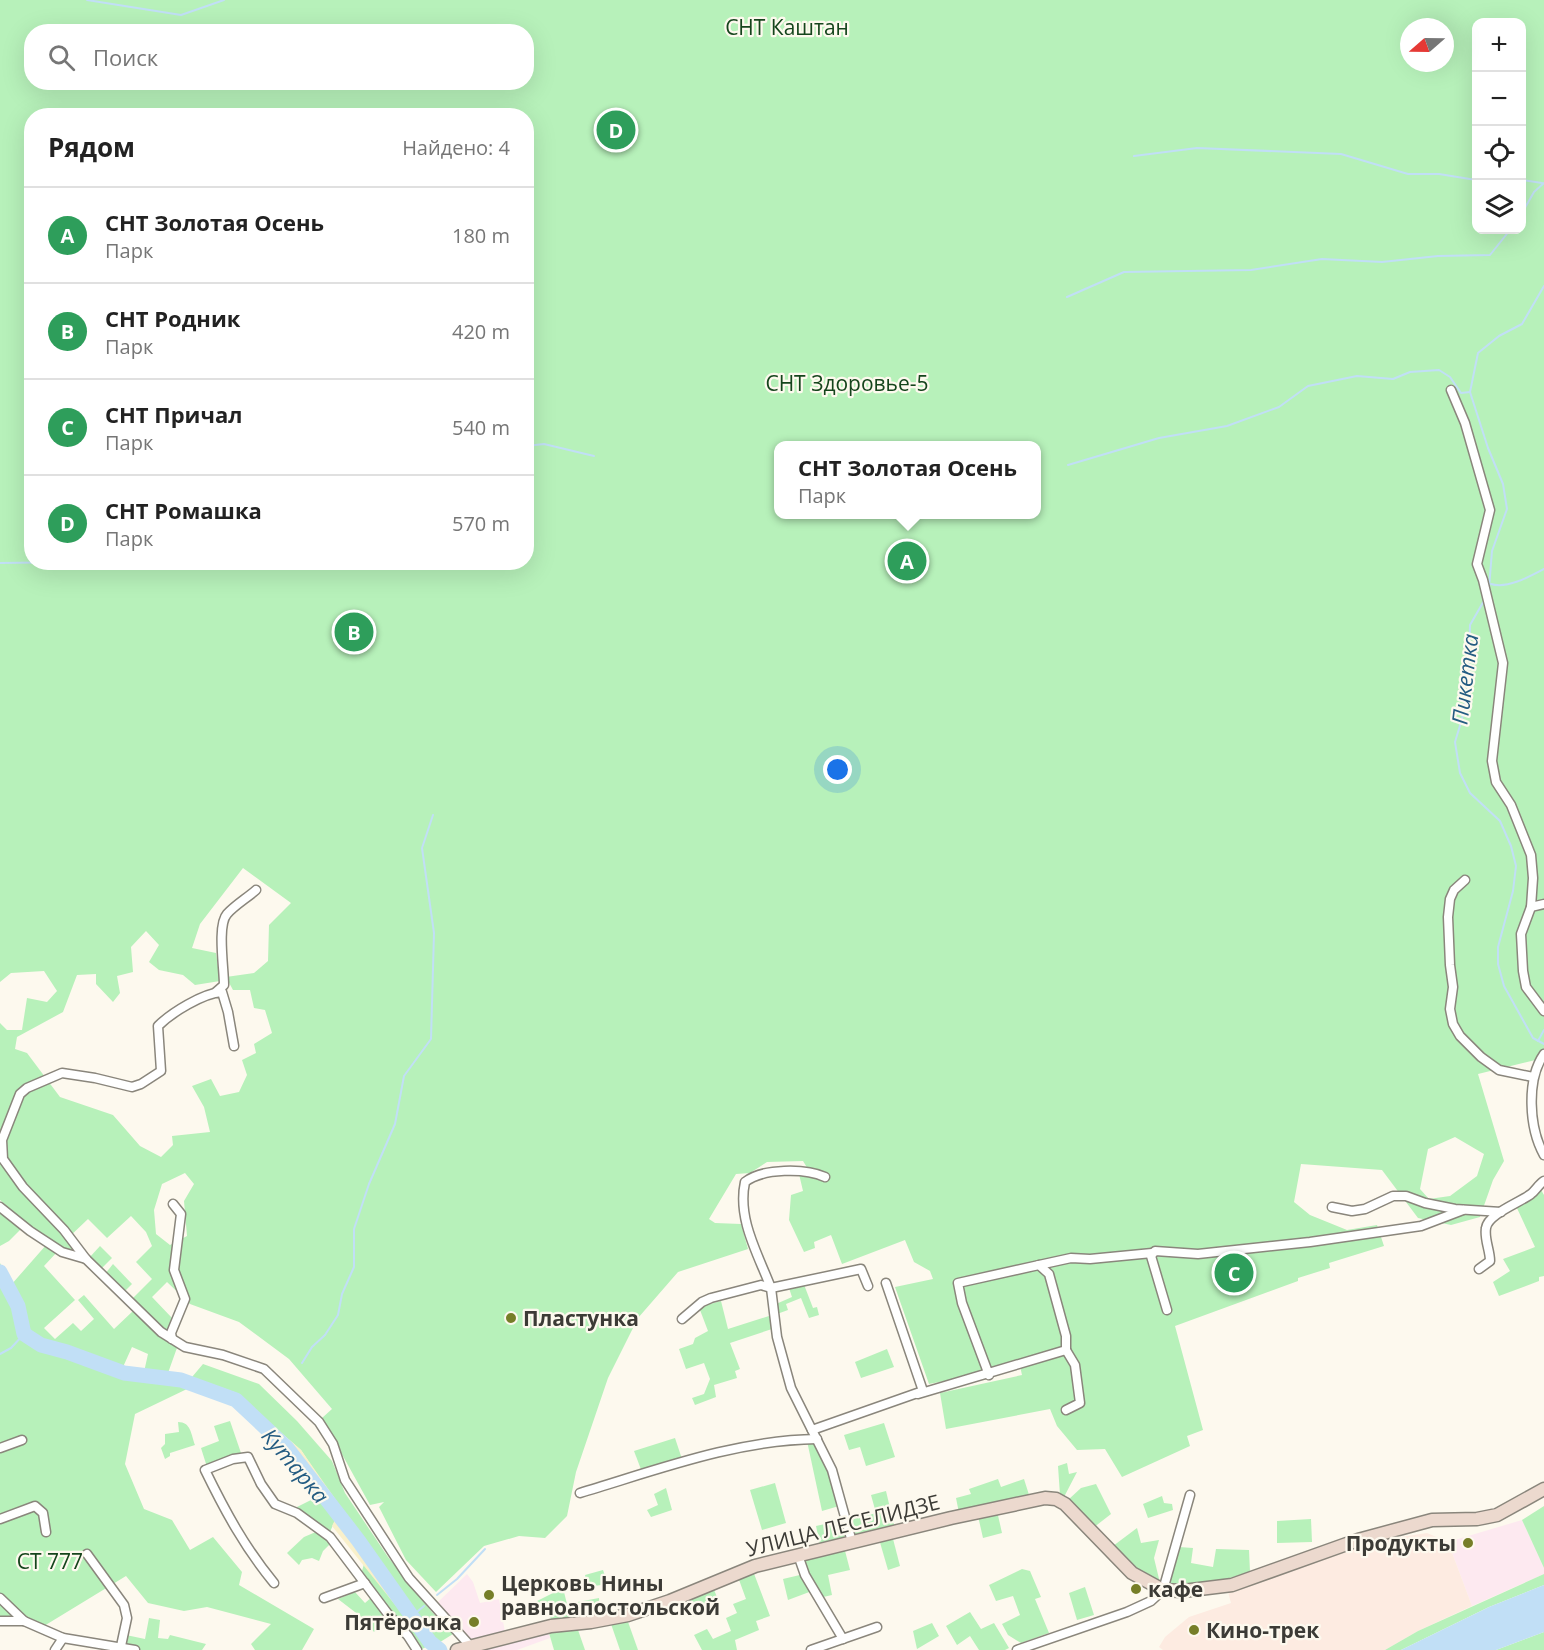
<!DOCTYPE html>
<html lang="ru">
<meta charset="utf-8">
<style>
body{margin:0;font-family:"Open Sans",sans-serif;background:#f6f6f6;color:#222}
.controls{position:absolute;right:18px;top:18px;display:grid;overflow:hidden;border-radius:12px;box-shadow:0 6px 24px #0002}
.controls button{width:54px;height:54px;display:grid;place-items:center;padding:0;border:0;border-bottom:2px solid #e0e0e0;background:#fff;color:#222;font:30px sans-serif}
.compass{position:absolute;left:1400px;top:18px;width:54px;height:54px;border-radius:50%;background:#fff;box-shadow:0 6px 24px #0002;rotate:250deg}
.you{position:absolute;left:838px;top:770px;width:21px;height:21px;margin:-15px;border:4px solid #fff;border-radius:50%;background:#1a73e8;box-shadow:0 0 0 9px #1a73e833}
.badge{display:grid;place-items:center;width:39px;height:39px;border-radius:50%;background:#767e28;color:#fff;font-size:20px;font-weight:700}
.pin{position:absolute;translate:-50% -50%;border:3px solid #fff;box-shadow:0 2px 6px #0006}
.popup{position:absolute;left:774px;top:441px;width:267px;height:78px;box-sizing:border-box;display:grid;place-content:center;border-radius:12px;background:#fff;filter:drop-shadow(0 2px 4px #0005);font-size:20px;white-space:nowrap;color:#767676}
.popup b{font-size:22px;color:#222}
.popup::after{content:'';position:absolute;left:50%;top:100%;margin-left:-12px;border:12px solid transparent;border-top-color:#fff}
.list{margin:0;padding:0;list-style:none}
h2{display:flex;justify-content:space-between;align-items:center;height:78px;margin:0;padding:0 24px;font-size:26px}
h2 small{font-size:20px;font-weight:400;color:#767676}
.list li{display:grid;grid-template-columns:39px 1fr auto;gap:18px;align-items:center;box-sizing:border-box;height:96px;padding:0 24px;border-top:2px solid #e0e0e0}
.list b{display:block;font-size:22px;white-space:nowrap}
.list p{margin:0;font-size:20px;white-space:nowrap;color:#767676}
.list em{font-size:20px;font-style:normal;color:#767676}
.icon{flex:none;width:33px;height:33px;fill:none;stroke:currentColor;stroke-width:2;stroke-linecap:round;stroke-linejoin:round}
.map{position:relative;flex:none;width:1544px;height:1650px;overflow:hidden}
.search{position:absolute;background:#fff;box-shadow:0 6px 24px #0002;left:24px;top:24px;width:510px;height:66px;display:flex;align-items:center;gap:15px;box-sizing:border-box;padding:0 21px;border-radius:24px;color:#767676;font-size:22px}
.panel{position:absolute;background:#fff;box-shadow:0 6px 24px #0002;left:24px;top:108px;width:510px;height:462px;border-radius:24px}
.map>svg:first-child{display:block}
.commercial{fill:#fde9f0}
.industrial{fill:#fdebe1}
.green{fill:#b7f1ba;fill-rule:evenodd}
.sand{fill:#f9f0ca}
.water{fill:#c1dff6}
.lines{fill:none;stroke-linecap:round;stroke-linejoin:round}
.stream{stroke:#c1dff6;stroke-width:2}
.river{stroke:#c1dff6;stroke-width:15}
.street-casing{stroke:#8a867c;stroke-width:11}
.secondary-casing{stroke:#8a867c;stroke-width:15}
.street{stroke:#fff;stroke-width:8}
.secondary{stroke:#ecd9ce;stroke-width:12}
.poi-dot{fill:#767e28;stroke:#fdf9ee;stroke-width:2}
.labels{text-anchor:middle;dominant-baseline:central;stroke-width:4.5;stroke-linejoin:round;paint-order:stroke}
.park-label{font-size:21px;fill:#15451c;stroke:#fdf9ee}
.poi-label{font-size:21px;font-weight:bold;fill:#3c3b36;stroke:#fdf9ee;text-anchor:start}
.street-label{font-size:21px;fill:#3c3b36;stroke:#fdf9ee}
.water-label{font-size:22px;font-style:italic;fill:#245c82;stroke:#fdf9ee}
</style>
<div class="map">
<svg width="1544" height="1650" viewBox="0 0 1544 1650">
<rect width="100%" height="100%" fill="#fdf9ee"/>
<g class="commercial">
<polygon points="1522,1520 1544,1568 1544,1574 1472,1606 1448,1542"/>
<polygon points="467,1574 473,1582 480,1603 499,1599 505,1632 549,1633 550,1638 517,1650 478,1650 436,1604"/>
</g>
<polygon class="industrial" points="1427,1533 1448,1542 1472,1606 1418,1631 1385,1650 1163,1650 1159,1647 1165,1637 1189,1617 1231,1603 1228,1592 1381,1540"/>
<g class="green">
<path d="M0,0H1544V1058L1478,1074L1504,1161L1493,1180L1480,1217L1451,1225L1418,1218L1382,1170L1301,1164L1294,1202L1310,1215L1347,1230L1377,1225L1384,1246L1329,1263L1330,1268L1298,1278V1281L1175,1326L1203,1430L1187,1436L1190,1446L1122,1477L1105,1449L1077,1450L1057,1426L1050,1409L946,1429L940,1393L1022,1375L1020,1366L929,1384L895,1287L933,1279L930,1271L914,1262L905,1240L842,1264L831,1235L814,1242L815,1248L804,1252L789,1220L791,1195L803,1191L799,1174H811L803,1161L767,1162L750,1173L736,1174L709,1219L715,1223L741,1224L748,1249L678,1272L638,1318L608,1378L576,1472L567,1516L545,1538L519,1536L484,1546L436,1592L406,1560L379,1507L384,1502L370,1505L322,1418L332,1409L289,1359L239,1322L190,1304L167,1282L152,1297L173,1319L167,1331L131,1300L152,1279L136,1262L152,1246L146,1232L131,1216L107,1238L88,1219L67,1239L79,1254L64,1250L31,1227L0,1200V1023L7,1030H22L27,998L47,1002L57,991L44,971L11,973L0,982ZM1476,22H1522V230H1476ZM1409,27H1445V63H1409ZM32,32H526V82H32ZM32,116H526V562H32ZM778,446H1036V514H778ZM243,868L291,903L269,925L268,961L254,973L226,977L233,990H250L254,1008L265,1010L272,1033L254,1044L256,1053L242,1060L247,1075L239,1092L220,1096L211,1079L192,1086L204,1107L210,1132L172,1136L173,1145L161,1157L140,1146L113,1115L60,1097L27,1053L15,1049L17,1037L63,1012L77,975L96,974V984L113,1002L120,993L117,976L133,972L131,947L146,931L159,945L149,962L159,970L183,975L195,985L220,981L216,953L192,948L200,924ZM1455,1137L1484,1154L1477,1176L1450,1196L1429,1199L1420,1189L1428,1149ZM185,1173L194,1184L184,1201L187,1236L170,1245L156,1234L154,1210L162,1184Z"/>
<polygon points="1541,1190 1544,1195 1544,1276 1539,1277 1539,1281 1499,1296 1493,1282 1510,1271 1503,1259 1535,1247 1516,1206"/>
<polygon points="0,1212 22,1228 9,1241 0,1246"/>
<polygon points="47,1244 58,1251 44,1266 75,1300 44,1328 55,1339 73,1323 81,1331 94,1319 78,1300 84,1295 114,1329 133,1311 161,1336 178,1345 168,1373 144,1372 148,1354 132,1347 123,1367 130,1371 136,1379 183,1384 187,1389 135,1414 125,1464 144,1509 172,1520 190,1550 213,1537 242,1572 239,1585 314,1629 302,1650 255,1650 251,1644 271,1624 207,1607 184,1611 148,1603 126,1576 44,1626 31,1620 0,1617 0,1263 11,1285"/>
<polygon points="100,1246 112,1258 100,1270 89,1258"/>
<polygon points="113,1264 132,1284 124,1292 105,1274"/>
<polygon points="803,1282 813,1308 817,1307 819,1315 809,1318 801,1298 786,1304 788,1310 777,1314 776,1304 792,1297 788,1285"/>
<polygon points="721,1301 728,1329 769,1316 772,1329 730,1343 740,1369 735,1371 737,1378 714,1385 716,1397 695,1405 692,1398 704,1394 710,1379 704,1363 686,1369 679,1349 693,1344 695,1338 708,1331 700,1310 706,1305"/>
<polygon points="887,1349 894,1367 861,1378 855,1362"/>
<polygon points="203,1364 259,1384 297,1421 332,1461 345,1493 388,1557 432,1612 453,1634 437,1644 337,1504 301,1450 234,1392 192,1377"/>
<polygon points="230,1421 241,1453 207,1467 201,1448 219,1441 214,1426"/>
<path d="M178,1422C191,1422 191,1434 195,1445L170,1453V1456L165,1459L161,1448L165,1444V1434L179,1432Z"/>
<polygon points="884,1423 895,1457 866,1466 860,1447 849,1450 844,1435"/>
<polygon points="675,1438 682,1459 642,1472 634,1451"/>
<polygon points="807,1441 815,1441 829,1472 839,1506 822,1511"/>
<polygon points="1067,1463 1069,1474 1077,1472 1064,1497 1060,1495 1058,1466"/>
<polygon points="998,1479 1001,1487 1024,1479 1030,1498 959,1513 956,1498 971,1494 969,1489"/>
<polygon points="775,1483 786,1523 762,1530 750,1490"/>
<polygon points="1096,1484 1111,1514 1093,1528 1068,1500 1081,1488"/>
<polygon points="666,1488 672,1510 651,1517 647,1510 658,1505 654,1494"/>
<polygon points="886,1491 895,1529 855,1538 850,1520 876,1513 871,1495"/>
<polygon points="319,1496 336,1518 330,1532 295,1508"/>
<polygon points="1162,1496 1164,1503 1172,1504 1173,1510 1148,1518 1143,1504"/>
<polygon points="1544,1506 1544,1568 1522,1520"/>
<polygon points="997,1511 1002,1533 983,1538 978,1516"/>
<polygon points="1311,1519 1312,1542 1277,1543 1277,1521"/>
<polygon points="843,1520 846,1532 843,1539 820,1545 816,1526"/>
<polygon points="1137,1528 1141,1543 1159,1540 1154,1558 1160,1583 1133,1569 1113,1546"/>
<polygon points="318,1531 332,1542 323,1551 319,1561 312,1558 302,1560 299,1565 287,1553 304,1537"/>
<polygon points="892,1535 900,1566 888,1570 879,1539"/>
<polygon points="844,1547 850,1570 828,1575 832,1595 819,1598 801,1557"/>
<polygon points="1179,1547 1193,1548 1191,1563 1213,1567 1216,1549 1249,1550 1250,1572 1216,1582 1168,1586"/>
<polygon points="364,1564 428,1646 420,1650 362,1571"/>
<polygon points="1022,1569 1030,1571 1041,1597 1035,1599 1049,1633 1021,1643 1008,1635 1002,1624 1020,1615 1013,1596 996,1601 989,1585"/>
<polygon points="603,1570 608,1584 587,1587 585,1575"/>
<polygon points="753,1571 770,1616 756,1621 759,1630 735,1640 737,1650 702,1650 694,1635 707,1629 713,1639 731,1631 726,1618 737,1613 733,1604 746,1599 738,1577"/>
<polygon points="804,1574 812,1591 788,1600 783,1579"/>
<polygon points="1544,1574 1544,1585 1489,1607 1401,1650 1385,1650 1418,1631"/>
<polygon points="713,1587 720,1605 692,1617 684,1599"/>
<polygon points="1085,1587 1094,1615 1077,1620 1069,1593"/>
<polygon points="563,1588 567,1604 599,1598 600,1616 554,1622 537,1601"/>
<polygon points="355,1592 365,1603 373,1596 388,1617 374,1632 364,1619 338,1599"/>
<polygon points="970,1612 981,1629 994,1623 1009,1648 1005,1650 979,1650 970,1636 957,1645 946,1626"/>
<polygon points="149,1618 160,1620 158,1638 168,1639 170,1635 206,1644 202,1650 140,1650 123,1645 126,1635 145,1639"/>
<polygon points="627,1619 638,1650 620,1650 611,1624"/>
<polygon points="932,1623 939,1636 917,1649 913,1631"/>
<polygon points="578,1630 585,1650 554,1650 549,1633"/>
<polygon points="1544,1632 1544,1650 1496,1650"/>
</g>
<polygon class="sand" points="130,1371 192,1377 234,1392 301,1450 431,1636 445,1650 432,1650 428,1646 332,1526 336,1518 285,1450 232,1403 187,1389 183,1384 136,1379"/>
<polygon class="water" points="1544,1585 1544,1632 1496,1650 1401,1650 1489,1607"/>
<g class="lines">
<g class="stream">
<polyline points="87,0 181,15 224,0"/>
<polyline points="1134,156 1197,148 1341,154 1408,174 1439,174 1476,180"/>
<polyline points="1522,180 1542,183"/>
<polyline points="1522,213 1534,192 1544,183"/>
<polyline points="1067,297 1124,272 1251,270 1322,259 1382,262 1438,256 1490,255 1510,230"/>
<polyline points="526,446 544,444 594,456"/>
<polyline points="1068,465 1159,438 1227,426 1279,407 1308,386 1357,376 1393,379 1410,372 1439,370 1450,377 1461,393 1470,392"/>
<polyline points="0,563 78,562"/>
<path d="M1491,584C1507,589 1529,577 1544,569"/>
<polyline points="1489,588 1492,551 1507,509 1503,484 1488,448 1470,392 1478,353 1499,336 1522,324 1544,286"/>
<polyline points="1485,599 1470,625 1468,687 1462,719 1455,742 1460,773 1470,793 1500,821 1511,846 1516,866 1513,891 1498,947 1498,964 1504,986 1533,1038 1544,1044"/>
<polyline points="1538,1041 1544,1030"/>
<polyline points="0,1354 11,1348 24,1334"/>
<polyline points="302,1363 312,1347 325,1335 338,1315 342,1294 354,1267 354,1229 369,1184 395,1124 404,1076 431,1039 434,933 422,848 433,815"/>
<polyline points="437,1595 457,1579 485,1549"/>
<polyline points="412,1616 424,1606"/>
</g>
<polyline class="river" points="0,1272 18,1306 24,1334 41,1345 67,1352 124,1373 181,1380 236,1400 287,1448 358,1540 430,1642 440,1650"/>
<defs>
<g id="street">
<polyline points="1451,390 1465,423 1490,510 1477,564 1483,580 1503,663 1492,761 1496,782 1511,805 1531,855 1533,878 1531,907"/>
<polyline points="1465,880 1454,890 1450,899 1448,917 1450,965 1453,987 1450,1009 1453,1024 1460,1036 1481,1057 1499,1070 1533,1077"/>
<polyline points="1544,904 1531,907 1521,934 1523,971 1526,987 1544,1011"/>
<path d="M216,992L224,985C224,968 217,925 227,914C235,905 247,898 256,890"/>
<path d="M234,1046L228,1012L222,992C203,993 171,1013 158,1026L161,1071L141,1084L132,1087L95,1078L62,1073L27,1088L20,1094L2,1140L3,1159L23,1187L64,1230L86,1259L161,1332L185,1347L223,1355L264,1369L319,1422L333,1444L345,1480L409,1578L474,1650"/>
<path d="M1544,1054C1526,1080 1529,1128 1544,1155"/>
<polyline points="0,1207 30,1231 62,1252 86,1259"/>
<polyline points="1332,1207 1352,1211 1365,1209 1393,1196 1406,1196 1425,1203 1455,1209 1501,1212"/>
<polyline points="1039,1265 1071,1258 1090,1259 1152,1253"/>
<path d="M1479,1269L1490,1261C1490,1250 1484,1239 1486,1228C1488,1214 1519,1203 1531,1194C1536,1190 1539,1184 1544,1181"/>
<path d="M771,1288C758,1254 737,1219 745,1182C763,1168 805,1168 825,1177"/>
<polyline points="1167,1310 1151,1256 1155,1251 1198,1254 1310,1242 1421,1226 1463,1210"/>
<polyline points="682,1319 702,1302 711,1298 761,1285 771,1288"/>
<polyline points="172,1339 171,1333 185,1299 174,1270 181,1214 173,1204"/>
<polyline points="918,1394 1066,1350 1066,1336 1049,1274 1039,1265 958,1283 962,1303 989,1375"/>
<polyline points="1066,1410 1080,1403 1075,1365 1066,1350"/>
<polyline points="812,1430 923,1391 886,1283"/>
<polyline points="0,1448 22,1440"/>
<path d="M580,1493C657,1470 736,1440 817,1439"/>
<polyline points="0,1519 35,1506 43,1513 46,1532"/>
<polyline points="852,1542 832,1470 791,1388 777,1337 771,1288 861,1269 868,1286"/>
<polyline points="87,1554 124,1605 127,1618 121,1646"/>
<polyline points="798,1555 805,1575 843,1639"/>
<path d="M274,1583C245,1548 225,1511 205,1470L233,1459L248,1457L261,1484L275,1504L297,1513L330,1537L388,1614L408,1636L417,1650"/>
<polyline points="0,1598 24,1621 63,1638 135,1650"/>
<polyline points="324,1598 365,1583"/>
<polyline points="0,1621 24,1621"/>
<polyline points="55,1650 63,1638"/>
<polyline points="811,1650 877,1627"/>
<polyline points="1017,1650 1127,1612 1151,1601 1163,1590 1190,1495"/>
</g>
<polyline id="secondary" points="457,1650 551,1626 591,1622 628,1615 670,1601 755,1566 951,1518 1045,1498 1056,1499 1065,1504 1132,1573 1163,1590 1183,1591 1232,1585 1358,1540 1432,1520 1477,1519 1497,1515 1544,1489"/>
</defs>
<use href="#street" class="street-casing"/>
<use href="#secondary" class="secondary-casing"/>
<use href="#street" class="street"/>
<use href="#secondary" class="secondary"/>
</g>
<g class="poi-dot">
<circle cx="511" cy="1318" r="6"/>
<circle cx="1468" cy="1543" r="6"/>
<circle cx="1136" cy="1589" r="6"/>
<circle cx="489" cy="1595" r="6"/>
<circle cx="474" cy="1622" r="6"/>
<circle cx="1194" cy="1630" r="6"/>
</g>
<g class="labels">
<g class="park-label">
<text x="787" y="27">СНТ Каштан</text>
<text x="847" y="383">СНТ Здоровье-5</text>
<text x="50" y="1561">СТ 777</text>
</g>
<g class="poi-label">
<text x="523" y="1318">Пластунка</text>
<text x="1456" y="1543" text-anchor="end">Продукты</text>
<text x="501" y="1583">Церковь Нины<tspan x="501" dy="24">равноапостольской</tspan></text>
<text x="1148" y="1589">кафе</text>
<text x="462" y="1622" text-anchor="end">Пятёрочка</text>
<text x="1206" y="1630">Кино-трек</text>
</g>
<g class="street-label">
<text transform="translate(843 1525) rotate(-14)">УЛИЦА ЛЕСЕЛИДЗЕ</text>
</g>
<g class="water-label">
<text transform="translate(1464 679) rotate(-83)">Пикетка</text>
<text transform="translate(296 1465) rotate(50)">Кутарка</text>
</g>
</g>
</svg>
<div class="controls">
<button>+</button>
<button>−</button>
<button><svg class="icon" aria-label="locate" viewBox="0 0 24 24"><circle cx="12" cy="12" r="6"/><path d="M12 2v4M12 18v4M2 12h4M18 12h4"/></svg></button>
<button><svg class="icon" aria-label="layers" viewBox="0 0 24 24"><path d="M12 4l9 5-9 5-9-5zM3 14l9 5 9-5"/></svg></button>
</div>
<svg class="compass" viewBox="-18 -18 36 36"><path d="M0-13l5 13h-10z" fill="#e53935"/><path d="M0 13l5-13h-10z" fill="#767676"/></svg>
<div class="you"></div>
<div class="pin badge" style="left:907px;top:561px;background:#2e9e5b">A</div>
<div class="popup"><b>СНТ Золотая Осень</b>Парк</div>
<div class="pin badge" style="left:354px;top:632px;background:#2e9e5b">B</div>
<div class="pin badge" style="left:1234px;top:1273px;background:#2e9e5b">C</div>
<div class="pin badge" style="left:616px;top:130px;background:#2e9e5b">D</div>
<div class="search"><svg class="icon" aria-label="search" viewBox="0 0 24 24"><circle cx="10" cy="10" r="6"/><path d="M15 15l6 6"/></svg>Поиск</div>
<section class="panel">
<h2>Рядом<small>Найдено: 4</small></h2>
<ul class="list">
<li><span class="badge" style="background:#2e9e5b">A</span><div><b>СНТ Золотая Осень</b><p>Парк</p></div><em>180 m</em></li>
<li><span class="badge" style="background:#2e9e5b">B</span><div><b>СНТ Родник</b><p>Парк</p></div><em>420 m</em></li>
<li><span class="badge" style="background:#2e9e5b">C</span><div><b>СНТ Причал</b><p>Парк</p></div><em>540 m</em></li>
<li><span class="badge" style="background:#2e9e5b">D</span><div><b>СНТ Ромашка</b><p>Парк</p></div><em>570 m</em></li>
</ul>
</section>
</div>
